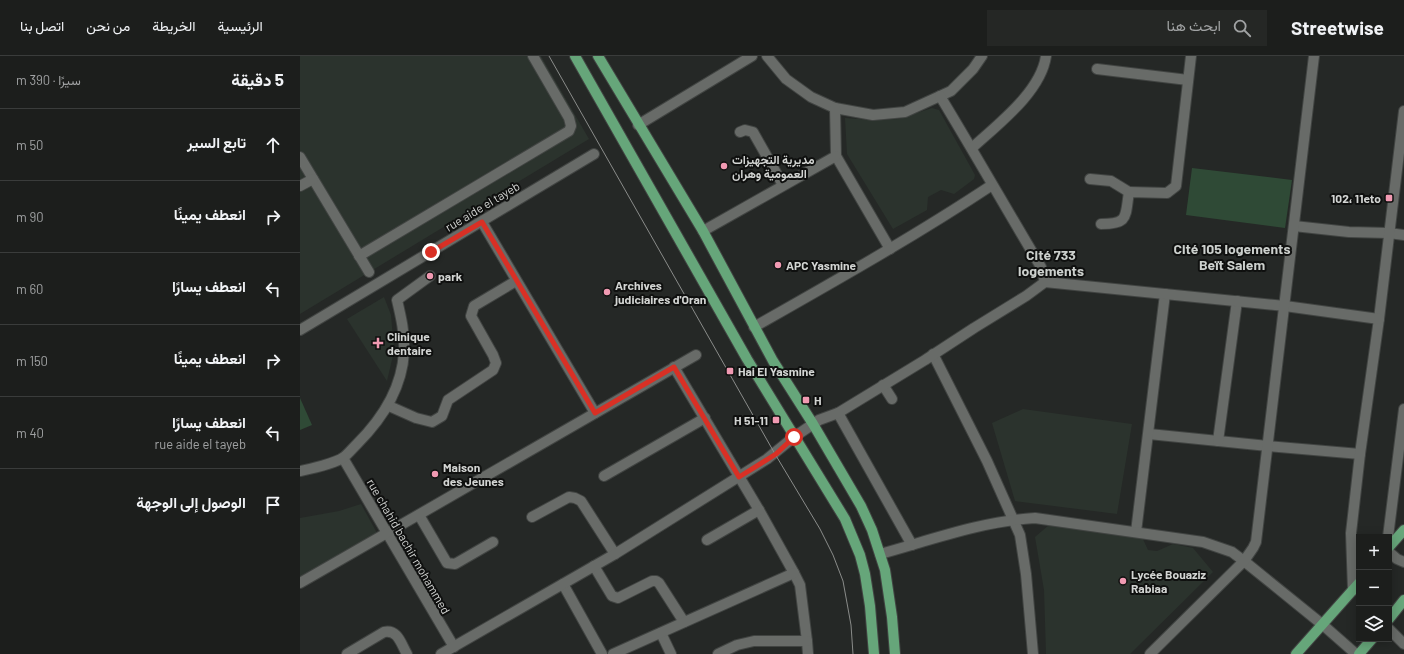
<!DOCTYPE html>
<html lang="ar">
<meta charset="utf-8">
<style>
body{margin:0;font-family:Barlow,Vazirmatn,sans-serif;background:#252725;color:#f1f3f6;direction:rtl}
.controls{position:absolute;right:12px;bottom:12px;display:grid;overflow:hidden;border-radius:0px;box-shadow:0 2px 10px #0003}
.controls button{width:36px;height:36px;display:grid;place-items:center;padding:0;border:0;border-bottom:1px solid #3a3c3b;background:#1c1e1c;color:#f1f3f6;font:20px sans-serif}
.stop{position:absolute;width:12px;height:12px;margin:-9px;border:3px solid #d93025;border-radius:50%;background:#fff}
.stop.end{background:#d93025;border-color:#fff;box-shadow:0 1px 4px #0008}
.list{margin:0;padding:0;list-style:none}
h2{display:flex;justify-content:space-between;align-items:center;height:52px;margin:0;padding:0 16px;font-size:17px}
h2 small{font-size:13px;font-weight:400;color:#a0a2a3}
.list li{display:grid;grid-template-columns:26px 1fr auto;gap:12px;align-items:center;box-sizing:border-box;height:72px;padding:0 16px;border-top:1px solid #3a3c3b}
.list b{display:block;font-size:15px;white-space:nowrap}
.list p{margin:0;font-size:13px;white-space:nowrap;color:#a0a2a3}
.list em{font-size:13px;font-style:normal;color:#a0a2a3}
.icon{flex:none;width:22px;height:22px;fill:none;stroke:currentColor;stroke-width:2;stroke-linecap:round;stroke-linejoin:round}
.map{position:relative;flex:none;width:1104px;height:598px;overflow:hidden;direction:ltr}
header{display:flex;align-items:center;gap:24px;box-sizing:border-box;height:56px;padding:0 20px;background:#1c1e1c;border-bottom:1px solid #3a3c3b}
header strong{font-size:19px}
nav{display:flex;gap:22px;margin-inline-start:auto;font-size:14px}
.search{width:280px;height:36px;background:#252725;display:flex;align-items:center;gap:10px;box-sizing:border-box;padding:0 14px;border-radius:0px;color:#a0a2a3;font-size:15px}
main{display:flex}
aside{flex:1;background:#1c1e1c}
.map>svg:first-child{display:block}
.built{fill:#2b332d}
.green{fill:#2f4a36}
.lines{fill:none;stroke-linecap:round;stroke-linejoin:round}
.minor-casing{stroke:#414442;stroke-width:12}
.major-casing{stroke:#414442;stroke-width:12}
.minor{stroke:#686b68;stroke-width:10}
.major{stroke:#66a67a;stroke-width:10}
.tram{stroke:#8a8c8a;stroke-width:1}
.route{stroke:#d93025;stroke-width:5}
.poi-dot{fill:#f19ab2;stroke:#0f100f;stroke-width:1.5}
.labels{text-anchor:middle;dominant-baseline:central;stroke-width:4;stroke-linejoin:round;paint-order:stroke}
.poi-label{font-size:12px;font-weight:bold;fill:#d3d5d3;stroke:#0f100f;text-anchor:start}
.street-label{font-size:12px;fill:#d3d5d3;stroke:#0f100f}
.quarter-label{font-size:14px;font-weight:bold;fill:#ccd0cd;stroke:#0f100f}
</style>
<header>
<strong>Streetwise</strong>
<div class="search"><svg class="icon" aria-label="search" viewBox="0 0 24 24"><circle cx="10" cy="10" r="6"/><path d="M15 15l6 6"/></svg>ابحث هنا</div>
<nav><a>الرئيسية</a><a>الخريطة</a><a>من نحن</a><a>اتصل بنا</a></nav>
</header>
<main>
<div class="map">
<svg width="1104" height="598" viewBox="0 0 1104 598">
<rect width="100%" height="100%" fill="#252826"/>
<g class="built">
<polygon points="0,0 241,0 289,83 0,258"/>
<polygon points="632,52 639,54 675,119 674,123 654,138 641,134 628,141 627,154 593,173 547,98 545,62 573,64 599,63"/>
<polygon points="84,241 91,259 94,295 87,325 47,263"/>
<polygon points="723,353 832,368 817,458 715,445 692,367"/>
<polygon points="61,448 77,477 0,523 0,462 39,455"/>
<polygon points="749,469 842,481 848,494 857,495 873,488 893,492 913,516 830,598 746,598 744,534 735,481"/>
</g>
<g class="green">
<polygon points="892,112 992,124 985,172 886,159"/>
<polygon points="0,342 12,369 0,374"/>
</g>
<g class="lines">
<defs>
<g id="minor">
<polyline points="467,0 486,23 511,41 535,52 573,59 605,56 651,35 673,13 682,0"/>
<polyline points="797,13 888,24"/>
<path d="M640,40C674,96 707,154 741,211L745,226"/>
<polyline points="535,52 536,100 590,193"/>
<polyline points="338,69 452,0"/>
<polyline points="440,76 445,74 453,76 483,129"/>
<path d="M672,92C697,69 741,36 746,0"/>
<polyline points="0,101 69,216"/>
<polyline points="790,123 811,125 829,136"/>
<polyline points="0,130 13,123"/>
<polyline points="182,166 295,357"/>
<path d="M801,168C829,168 825,161 829,136L867,137L876,130L891,0"/>
<polyline points="994,170 1049,176 1089,177 1104,179"/>
<polyline points="403,175 536,100"/>
<polyline points="59,200 269,75 271,70 269,62 233,0"/>
<path d="M454,271C535,225 615,180 692,129"/>
<polyline points="0,274 294,98"/>
<polyline points="633,298 687,405 720,479 726,518 733,598"/>
<polyline points="374,311 459,454 494,517 500,529 507,585 508,598"/>
<polyline points="583,329 592,343"/>
<polyline points="89,350 116,362 132,366 142,360 148,344 193,314 196,307 193,299 171,260 174,250 216,225"/>
<polyline points="538,357 612,489"/>
<polyline points="849,378 968,390 1060,398"/>
<polyline points="918,385 937,245"/>
<polyline points="43,402 154,591"/>
<path d="M0,415C10,413 36,407 44,401C48,398 52,393 57,388C82,363 102,333 104,296C105,278 101,261 97,244L130,220"/>
<polyline points="304,420 405,362"/>
<polyline points="119,459 147,507 155,508 193,486"/>
<polyline points="232,461 269,441 275,442 281,445 315,498"/>
<polyline points="836,476 865,238"/>
<polyline points="1088,481 1104,353"/>
<polyline points="407,484 459,454"/>
<polyline points="1089,496 1097,503 1104,506"/>
<path d="M580,498C631,484 683,465 735,462L903,486L932,496L944,505L1023,569L1056,598"/>
<polyline points="294,510 312,540 318,542 352,525 356,525 359,527 384,566"/>
<polyline points="0,527 396,299"/>
<polyline points="263,528 302,598"/>
<polyline points="1053,534 1051,477 1060,398 1079,263 1104,55"/>
<polyline points="1089,573 1104,588"/>
<polyline points="361,577 371,598"/>
<path d="M47,598L84,576C98,573 101,588 107,598"/>
<polyline points="141,598 315,498 467,403 494,381 519,364 538,357 625,304 674,272 726,240 745,226 985,250 1079,263"/>
<polyline points="313,598 494,517"/>
<polyline points="418,598 437,589 454,585 507,585"/>
<polyline points="850,598 944,505 953,492 956,486 1014,0"/>
</g>
<g id="major">
<polyline points="275,0 447,303 545,463 560,499 565,518 570,550 574,598"/>
<polyline points="298,0 403,175 473,305 513,368 561,450 572,474 585,514 592,561 595,598"/>
<polyline points="1089,491 1104,474"/>
<polyline points="1089,563 1104,544"/>
<polyline points="996,598 1059,527"/>
<polyline points="1059,598 1072,583"/>
</g>
</defs>
<use href="#minor" class="minor-casing"/>
<use href="#major" class="major-casing"/>
<use href="#minor" class="minor"/>
<use href="#major" class="major"/>
<polyline class="tram" points="249,0 475,398 520,473 533,499 543,525 551,569 553,598"/>
</g>
<g class="lines">
<polyline class="route" points="131,196 182,166 295,357 374,311 439,421 476,398 494,381"/>
</g>
<g class="poi-dot">
<circle cx="424" cy="110" r="4"/>
<rect x="1085" y="138" width="8" height="8" rx="2"/>
<circle cx="478" cy="209" r="4"/>
<circle cx="130" cy="220" r="4"/>
<circle cx="307" cy="236" r="4"/>
<path d="M76 281h4v4h4v4h-4v4h-4v-4h-4v-4h4z"/>
<rect x="426" y="311" width="8" height="8" rx="2"/>
<rect x="502" y="340" width="8" height="8" rx="2"/>
<rect x="472" y="360" width="8" height="8" rx="2"/>
<circle cx="135" cy="418" r="4"/>
<circle cx="823" cy="525" r="4"/>
</g>
<g class="labels">
<g class="poi-label">
<text x="432" y="103">مديرية التجهيزات<tspan x="432" dy="14">العمومية وهران</tspan></text>
<text x="1081" y="142" text-anchor="end">102، 11eto</text>
<text x="486" y="209">APC Yasmine</text>
<text x="138" y="220">park</text>
<text x="315" y="229">Archives<tspan x="315" dy="14">judiciaires d'Oran</tspan></text>
<text x="87" y="280">Clinique<tspan x="87" dy="14">dentaire</tspan></text>
<text x="438" y="315">Hai El Yasmine</text>
<text x="514" y="344">H</text>
<text x="468" y="364" text-anchor="end">H 51-11</text>
<text x="143" y="411">Maison<tspan x="143" dy="14">des Jeunes</tspan></text>
<text x="831" y="518">Lycée Bouaziz<tspan x="831" dy="14">Rabiaa</tspan></text>
</g>
<g class="street-label">
<text transform="translate(182 150) rotate(-31)">rue aide el tayeb</text>
<text transform="translate(109 490) rotate(60)">rue chahid bachir mohammed</text>
</g>
<g class="quarter-label">
<text x="932" y="192">Cité 105 logements<tspan x="932" dy="16">Beït Salem</tspan></text>
<text x="751" y="198">Cité 733<tspan x="751" dy="16">logements</tspan></text>
</g>
</g>
</svg>
<div class="controls">
<button>+</button>
<button>−</button>
<button><svg class="icon" aria-label="layers" viewBox="0 0 24 24"><path d="M12 4l9 5-9 5-9-5zM3 14l9 5 9-5"/></svg></button>
</div>
<div class="stop" style="left:494px;top:381px"></div>
<div class="stop end" style="left:131px;top:196px"></div>
</div>
<aside>
<h2>5 دقيقة<small>سيرًا · 390 m</small></h2>
<ul class="list">
<li><svg class="icon" aria-label="ahead" viewBox="0 0 24 24"><path d="M12 20V5M6 11l6-6 6 6"/></svg><div><b>تابع السير</b></div><em>50 m</em></li>
<li><svg class="icon" aria-label="right" viewBox="0 0 24 24"><path d="M7 20v-9h11M14 6l5 5-5 5"/></svg><div><b>انعطف يمينًا</b></div><em>90 m</em></li>
<li><svg class="icon" aria-label="left" viewBox="0 0 24 24"><path d="M17 20v-9H6M10 6l-5 5 5 5"/></svg><div><b>انعطف يسارًا</b></div><em>60 m</em></li>
<li><svg class="icon" aria-label="right" viewBox="0 0 24 24"><path d="M7 20v-9h11M14 6l5 5-5 5"/></svg><div><b>انعطف يمينًا</b></div><em>150 m</em></li>
<li><svg class="icon" aria-label="left" viewBox="0 0 24 24"><path d="M17 20v-9H6M10 6l-5 5 5 5"/></svg><div><b>انعطف يسارًا</b><p>rue aide el tayeb</p></div><em>40 m</em></li>
<li><svg class="icon" aria-label="arrive" viewBox="0 0 24 24"><path d="M6 21V4h12l-3 4 3 4H6"/></svg><div><b>الوصول إلى الوجهة</b></div></li>
</ul>
</aside>
</main>
